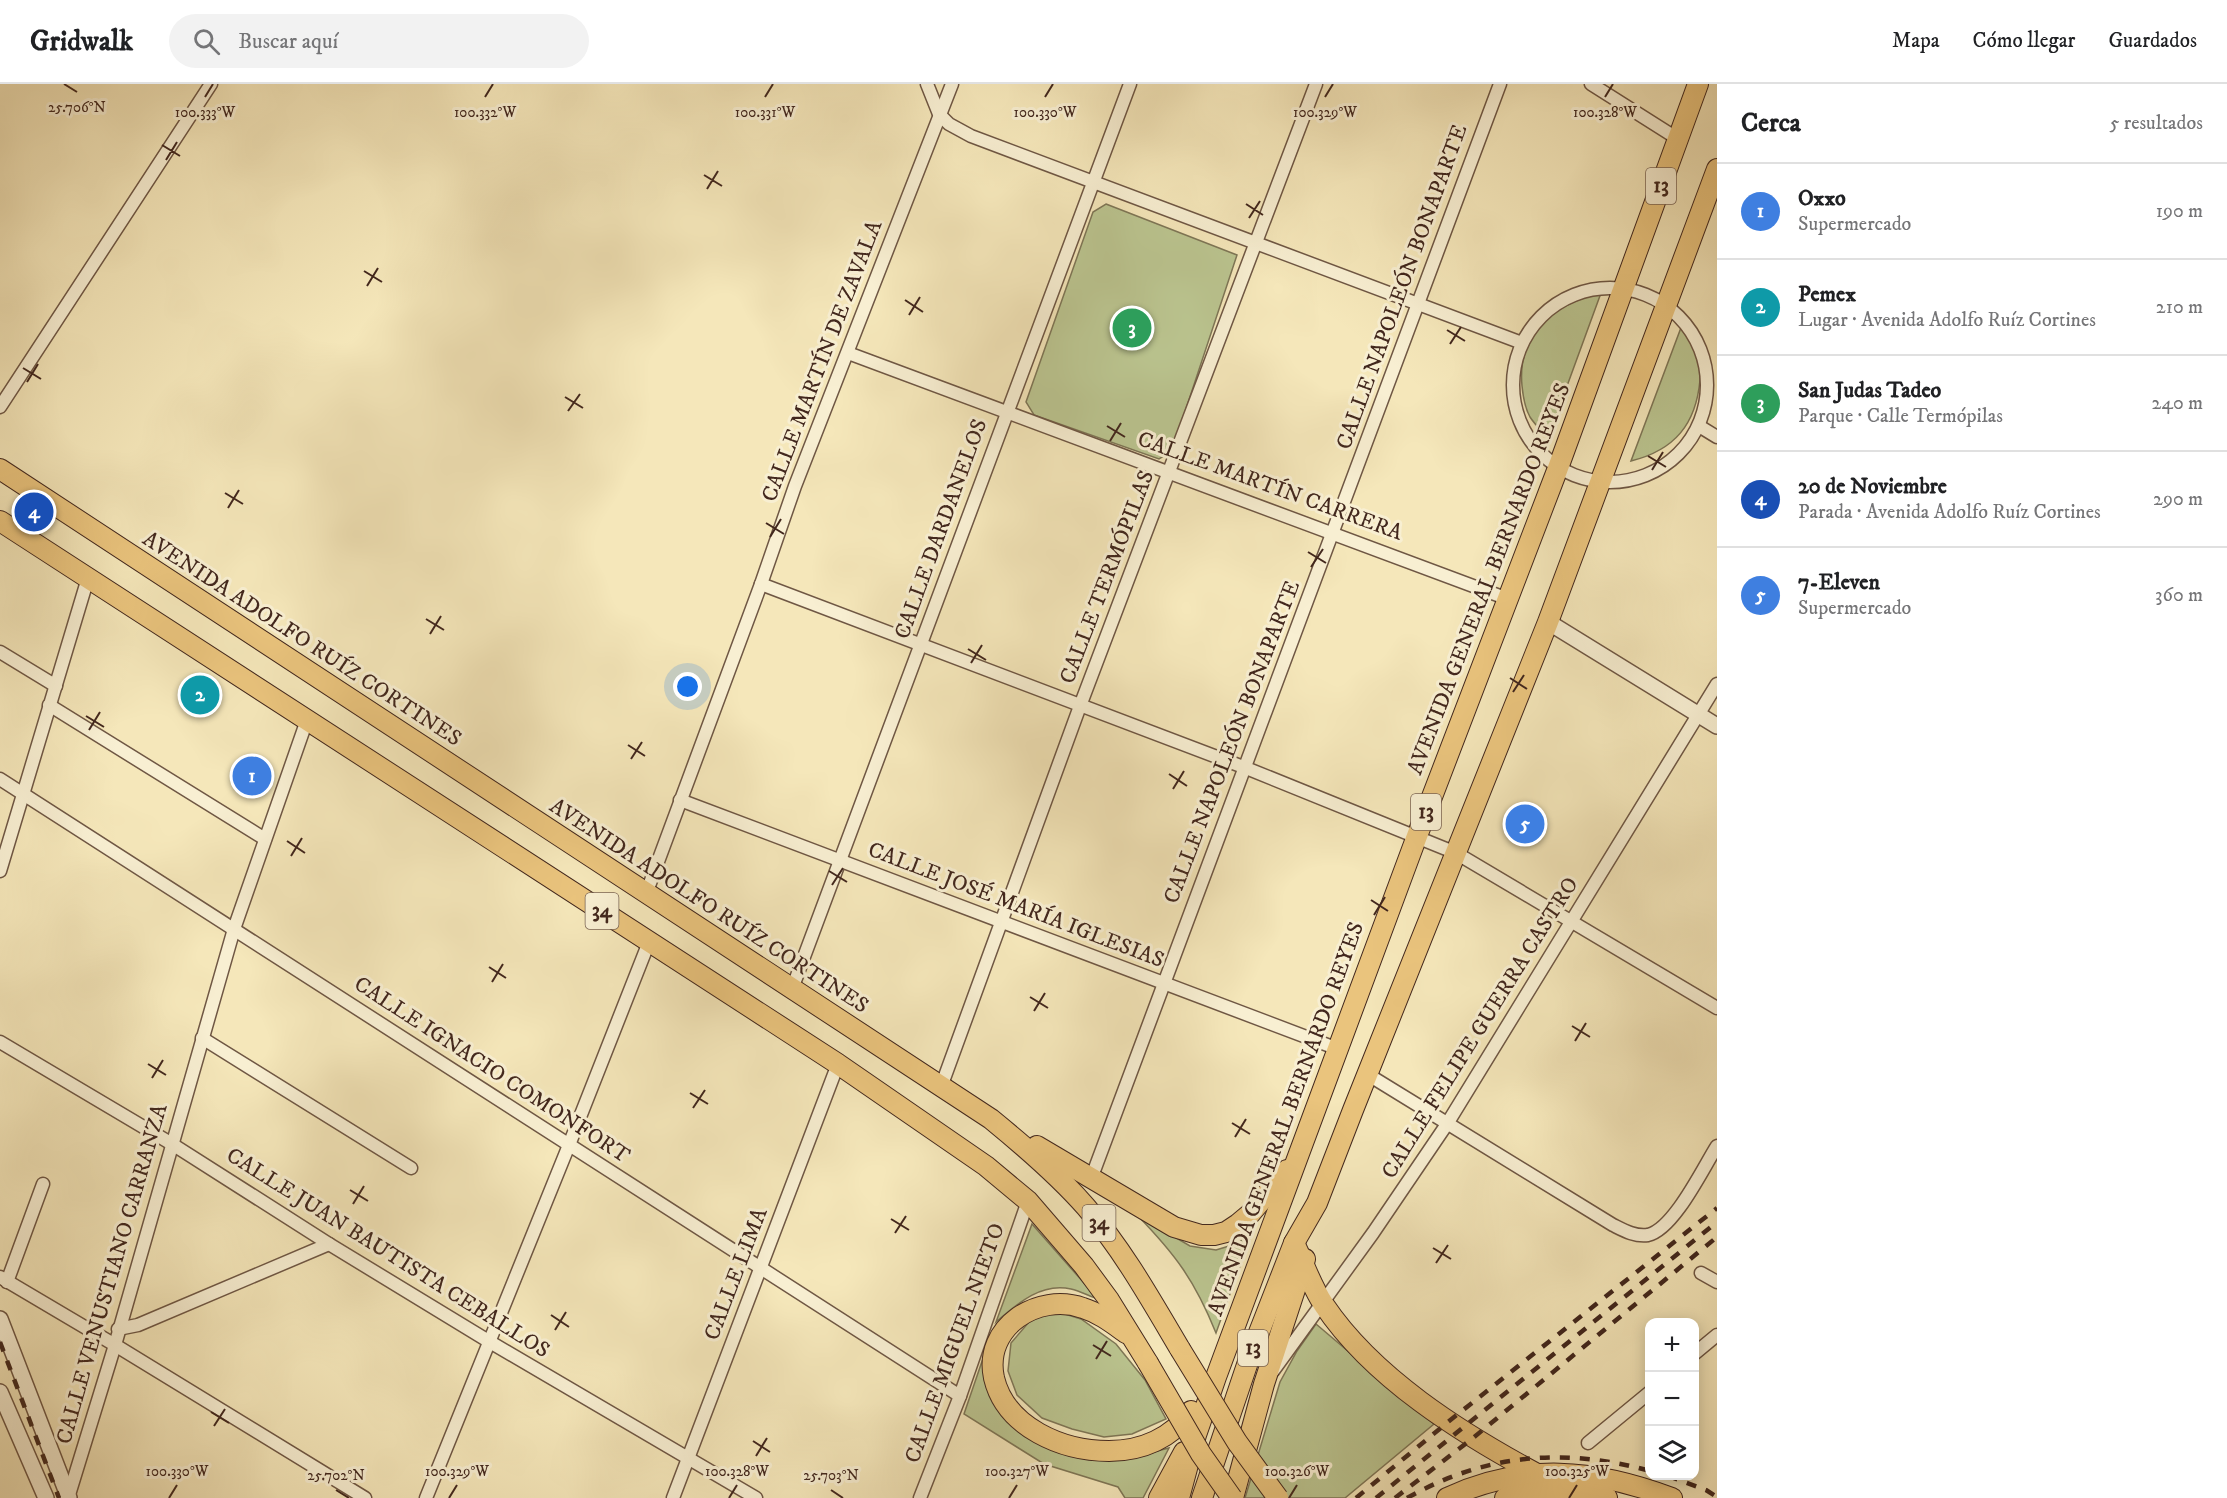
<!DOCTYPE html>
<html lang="es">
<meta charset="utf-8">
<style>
body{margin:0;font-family:"IM FELL DW Pica",serif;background:#f2f2f2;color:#202124}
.controls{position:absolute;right:18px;bottom:18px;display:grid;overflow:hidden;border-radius:12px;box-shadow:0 3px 15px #0003}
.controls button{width:54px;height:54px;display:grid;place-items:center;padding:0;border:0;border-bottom:2px solid #e0e0e0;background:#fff;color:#202124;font:30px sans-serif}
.you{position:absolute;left:688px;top:603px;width:21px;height:21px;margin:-15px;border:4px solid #fff;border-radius:50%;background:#1a73e8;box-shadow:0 0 0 9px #1a73e833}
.badge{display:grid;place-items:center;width:39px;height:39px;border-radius:50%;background:#8f2418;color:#fff;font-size:20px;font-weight:700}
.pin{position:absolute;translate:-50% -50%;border:3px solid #fff;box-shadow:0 2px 6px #0006}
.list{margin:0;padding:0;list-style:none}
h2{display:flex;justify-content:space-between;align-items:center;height:78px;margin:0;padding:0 24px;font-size:26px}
h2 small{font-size:20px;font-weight:400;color:#757577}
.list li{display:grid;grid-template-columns:39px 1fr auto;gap:18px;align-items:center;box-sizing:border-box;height:96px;padding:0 24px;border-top:2px solid #e0e0e0}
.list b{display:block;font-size:22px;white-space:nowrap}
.list p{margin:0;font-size:20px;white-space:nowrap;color:#757577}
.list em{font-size:20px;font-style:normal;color:#757577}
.icon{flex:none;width:33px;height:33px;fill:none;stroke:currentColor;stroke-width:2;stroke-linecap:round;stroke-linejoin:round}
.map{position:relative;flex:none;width:1717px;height:1414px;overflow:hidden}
header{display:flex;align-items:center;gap:36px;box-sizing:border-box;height:84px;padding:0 30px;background:#fff;border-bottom:2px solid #e0e0e0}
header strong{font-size:28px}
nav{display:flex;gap:33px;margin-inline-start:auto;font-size:21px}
.search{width:420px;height:54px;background:#f2f2f2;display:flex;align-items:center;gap:15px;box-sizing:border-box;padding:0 21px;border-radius:33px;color:#757577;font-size:22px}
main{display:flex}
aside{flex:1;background:#fff}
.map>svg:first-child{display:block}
.green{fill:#bbc590;stroke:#7e7656;stroke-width:1.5}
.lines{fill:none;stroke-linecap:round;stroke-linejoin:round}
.minor-casing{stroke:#6f5744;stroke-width:15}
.tertiary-casing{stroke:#6f5744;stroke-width:18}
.primary-casing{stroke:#42271d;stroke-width:22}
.minor{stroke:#f8efd2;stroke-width:12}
.tertiary{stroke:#f8efd2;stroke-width:15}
.primary{stroke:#eac47d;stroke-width:20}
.rail{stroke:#42271d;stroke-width:4.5;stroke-dasharray:10 10;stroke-linecap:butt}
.primary-bridge-casing{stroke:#42271d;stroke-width:22;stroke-linecap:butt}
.primary-bridge{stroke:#eac47d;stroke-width:20}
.ticks{fill:none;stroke:#42271d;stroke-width:2}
.labels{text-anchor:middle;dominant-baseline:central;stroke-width:6;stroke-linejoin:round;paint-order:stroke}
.shield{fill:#f8efd2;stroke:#796353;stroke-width:1.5}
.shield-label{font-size:21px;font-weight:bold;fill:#42271d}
.street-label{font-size:22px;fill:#42271d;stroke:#f8efd2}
.ticks-label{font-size:15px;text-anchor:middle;fill:#42271d;stroke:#f8efd2;stroke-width:6;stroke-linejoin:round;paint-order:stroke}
</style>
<header>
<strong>Gridwalk</strong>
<div class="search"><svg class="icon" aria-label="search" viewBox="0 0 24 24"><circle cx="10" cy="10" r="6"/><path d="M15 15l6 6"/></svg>Buscar aquí</div>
<nav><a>Mapa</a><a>Cómo llegar</a><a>Guardados</a></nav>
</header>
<main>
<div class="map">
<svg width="1717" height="1414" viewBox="0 0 1717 1414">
<rect width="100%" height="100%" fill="#f5e7ba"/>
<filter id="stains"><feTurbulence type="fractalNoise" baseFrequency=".00333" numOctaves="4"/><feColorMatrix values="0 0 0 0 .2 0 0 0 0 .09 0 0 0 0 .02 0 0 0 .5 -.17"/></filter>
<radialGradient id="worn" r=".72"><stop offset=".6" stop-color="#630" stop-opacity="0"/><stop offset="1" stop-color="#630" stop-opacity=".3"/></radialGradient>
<g class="green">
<polygon points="1106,120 1237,171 1172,367 1159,375 1034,331 1026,318 1093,128"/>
<path d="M1601,209L1548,354C1543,348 1535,341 1530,333C1525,324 1523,312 1522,302C1517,249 1554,220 1601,209Z"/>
<path d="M1682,241C1689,249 1697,258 1700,268C1702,276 1700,287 1700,296C1696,340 1675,366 1631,377Z"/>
<path d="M1137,1131L1190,1162L1216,1166L1239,1159L1255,1140L1216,1249C1195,1197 1176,1171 1137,1131Z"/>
<path d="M1032,1140L1098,1215C1089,1212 1080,1207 1071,1205C1041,1198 1017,1220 996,1238Z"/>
<polygon points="1052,1226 1081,1235 1116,1260 1145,1296 1166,1335 1132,1350 1104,1353 1072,1345 1042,1334 1017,1311 1008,1287 1011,1259 1029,1238"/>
<polygon points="1316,1240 1434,1340 1345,1414 1245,1414 1280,1298 1297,1267"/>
<polygon points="990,1254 984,1278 989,1310 1013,1338 1133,1373 1169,1364 1143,1414 1125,1414 1118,1403 1044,1380 964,1330"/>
</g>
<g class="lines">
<defs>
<g id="minor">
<polyline points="927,0 939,30 949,40 971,52 1522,259"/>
<polyline points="1591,0 1678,55"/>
<circle cx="1610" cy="301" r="97"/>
<polyline points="848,269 1508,515"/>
<polyline points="0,323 211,0"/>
<polyline points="1699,342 1717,353"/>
<polyline points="761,500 1246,684 1456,769 1717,924"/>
<polyline points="0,568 56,602"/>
<polyline points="49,621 265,755"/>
<polyline points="0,695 960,1312"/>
<polyline points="680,716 1338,965"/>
<polyline points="0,787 88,494"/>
<polyline points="646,810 761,500 795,402 952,0"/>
<polyline points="792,905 1130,0"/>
<polyline points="202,954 411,1084"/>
<polyline points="0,958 172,1060 329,1160 490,1258 756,1414"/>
<path d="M1367,990L1613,1141C1623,1146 1635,1153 1648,1151C1674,1145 1703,1084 1717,1062"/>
<polyline points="941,1003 1080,622 1316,0"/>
<polyline points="1091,1095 1500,0"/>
<polyline points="1701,1189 1717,1198"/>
<polyline points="0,1193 115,1261 365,1414"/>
<polyline points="7,1198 43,1100"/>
<polyline points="118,1245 138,1241 329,1160"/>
<polyline points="1694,1270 1717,1251"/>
<polyline points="1273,1287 1373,1149 1447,1040 1717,600"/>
<polyline points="1588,1359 1650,1308"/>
<polyline points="68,1414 115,1261 234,845 307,636"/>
<polyline points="426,1414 569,1061 649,858"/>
<polyline points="673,1414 838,980"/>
<polyline points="920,1414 960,1312 1028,1117"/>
</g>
<g id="tertiary">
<polyline points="1548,538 1717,642"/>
<polyline points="0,1235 69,1414"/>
<polyline points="0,1308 46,1414"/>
</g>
<g id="primary">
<path d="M0,385L991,1035C1024,1062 1057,1090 1086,1123C1123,1166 1151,1216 1180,1265"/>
<polyline points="0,437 838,980 986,1082 1028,1117 1084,1182 1109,1216 1148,1279"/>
<polyline points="1037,1062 1174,1143 1201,1151 1214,1151 1226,1148 1238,1140 1250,1130 1287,1086"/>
<path d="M1294,1159C1304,1179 1311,1202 1324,1221C1373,1294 1461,1349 1537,1390"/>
<path d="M1126,1249C1112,1239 1099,1229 1083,1224C1038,1208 983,1243 994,1294C1006,1344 1063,1367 1109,1367C1142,1367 1172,1354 1191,1327"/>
<polyline points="1159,1414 1184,1368"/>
<polyline points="1179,1414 1196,1351 1216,1293 1417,752 1558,384 1698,0"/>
<polyline points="1202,1414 1251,1269 1294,1159 1317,1119 1353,1026 1548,538 1717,85"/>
<polyline points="1233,1414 1264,1300 1305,1175"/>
<path d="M1447,1414C1524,1378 1595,1385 1672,1414"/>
<path d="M1505,1414C1536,1407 1577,1403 1607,1414"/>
</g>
</defs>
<use href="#minor" class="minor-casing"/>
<use href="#tertiary" class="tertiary-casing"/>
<use href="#primary" class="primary-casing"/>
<use href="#minor" class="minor"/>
<use href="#tertiary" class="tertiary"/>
<use href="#primary" class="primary"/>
<g class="rail">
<polyline points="0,1258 59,1414"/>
<polyline points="1668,1392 1706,1406 1717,1413"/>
<polyline points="1356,1414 1448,1338 1717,1124"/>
<polyline points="1376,1414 1717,1138"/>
<polyline points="1395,1414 1473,1354 1717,1153"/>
<path d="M1407,1414C1485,1370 1564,1363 1650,1387"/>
</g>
<defs>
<g id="primary-bridge">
<polyline points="1180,1265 1237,1358 1278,1414"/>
<polyline points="1148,1279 1201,1370 1232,1414"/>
</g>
</defs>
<use href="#primary-bridge" class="primary-bridge-casing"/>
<use href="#primary-bridge" class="primary-bridge"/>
</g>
<path class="ticks" d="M64,0L77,8M205,13L213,0M485,13L493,0M765,13L773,0M1045,13L1053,0M1325,13L1333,0M1605,13L1613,0M162,61L180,72M166,76L177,58M704,91L722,102M707,105L718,87M1246,120L1263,131M1249,134L1260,117M364,187L382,198M367,202L378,184M905,216L923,228M909,231L920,213M1447,246L1465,257M1450,260L1461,243M23,284L41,295M27,298L38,280M565,313L583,324M568,327L580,310M1107,342L1125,353M1110,357L1121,339M1648,372L1666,383M1652,386L1663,368M225,409L243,420M228,424L239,406M766,439L784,450M770,453L781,435M1308,468L1326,479M1311,483L1323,465M426,535L444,546M430,550L441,532M968,565L986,576M971,579L982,561M1510,594L1527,605M1513,608L1524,591M86,632L104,643M89,646L100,628M628,661L645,672M631,675L642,658M1169,690L1187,702M1173,705L1184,687M287,757L305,769M291,772L302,754M829,787L847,798M832,801L843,784M1371,816L1388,827M1374,831L1385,813M489,883L506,894M492,898L503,880M1030,913L1048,924M1034,927L1045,909M1572,942L1590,953M1575,957L1586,939M148,980L166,991M152,994L163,976M690,1009L708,1020M693,1024L705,1006M1232,1039L1250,1050M1235,1053L1246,1035M350,1106L368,1117M353,1120L364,1102M891,1135L909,1146M895,1149L906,1132M1433,1164L1451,1175M1436,1179L1448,1161M551,1231L569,1243M555,1246L566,1228M1093,1261L1111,1272M1096,1275L1107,1257M211,1328L229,1339M214,1342L225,1325M753,1357L770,1368M756,1372L767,1354M336,1406L349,1414M831,1406L843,1414M169,1414L177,1401M449,1414L457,1401M729,1414L737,1401M1009,1414L1017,1401M1289,1414L1297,1401M1569,1414L1577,1401"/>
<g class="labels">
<g class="shield">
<rect x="1646" y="84" width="30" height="36" rx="4.5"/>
<rect x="1411" y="710" width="30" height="36" rx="4.5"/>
<rect x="585.5" y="809" width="33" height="36" rx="4.5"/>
<rect x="1082.5" y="1121" width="33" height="36" rx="4.5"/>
<rect x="1238" y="1246" width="30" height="36" rx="4.5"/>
</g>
<g class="shield-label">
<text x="1661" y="102">13</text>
<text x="1426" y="728">13</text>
<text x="602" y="827">34</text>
<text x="1099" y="1139">34</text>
<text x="1253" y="1264">13</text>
</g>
<g class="street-label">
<text transform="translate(1402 203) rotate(-70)">CALLE NAPOLEÓN BONAPARTE</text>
<text transform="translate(822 277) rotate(-69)">CALLE MARTÍN DE ZAVALA</text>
<text transform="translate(1270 402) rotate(20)">CALLE MARTÍN CARRERA</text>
<text transform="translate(941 445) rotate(-70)">CALLE DARDANELOS</text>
<text transform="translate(1107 493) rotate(-69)">CALLE TERMÓPILAS</text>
<text transform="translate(1489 495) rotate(-69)">AVENIDA GENERAL BERNARDO REYES</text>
<text transform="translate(302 555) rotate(33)">AVENIDA ADOLFO RUÍZ CORTINES</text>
<text transform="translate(1232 658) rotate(-69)">CALLE NAPOLEÓN BONAPARTE</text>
<text transform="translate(1016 821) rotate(21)">CALLE JOSÉ MARÍA IGLESIAS</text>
<text transform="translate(709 822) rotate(33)">AVENIDA ADOLFO RUÍZ CORTINES</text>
<text transform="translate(1480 944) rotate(-58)">CALLE FELIPE GUERRA CASTRO</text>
<text transform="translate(492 986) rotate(33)">CALLE IGNACIO COMONFORT</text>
<text transform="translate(1286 1035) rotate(-70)">AVENIDA GENERAL BERNARDO REYES</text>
<text transform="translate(388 1169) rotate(32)">CALLE JUAN BAUTISTA CEBALLOS</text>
<text transform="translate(112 1190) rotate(-74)">CALLE VENUSTIANO CARRANZA</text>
<text transform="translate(736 1190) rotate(-69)">CALLE LIMA</text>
<text transform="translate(955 1259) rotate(-70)">CALLE MIGUEL NIETO</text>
</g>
</g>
<g class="ticks-label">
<text x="77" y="28">25.706°N</text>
<text x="205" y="33">100.333°W</text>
<text x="485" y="33">100.332°W</text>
<text x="765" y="33">100.331°W</text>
<text x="1045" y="33">100.330°W</text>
<text x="1325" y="33">100.329°W</text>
<text x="1605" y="33">100.328°W</text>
<text x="177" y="1392">100.330°W</text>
<text x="457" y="1392">100.329°W</text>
<text x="737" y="1392">100.328°W</text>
<text x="1017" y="1392">100.327°W</text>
<text x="1297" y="1392">100.326°W</text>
<text x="1577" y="1392">100.325°W</text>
<text x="336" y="1396">25.702°N</text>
<text x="831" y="1396">25.703°N</text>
</g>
<rect width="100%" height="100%" filter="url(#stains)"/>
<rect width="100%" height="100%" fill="url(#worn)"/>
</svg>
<div class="controls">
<button>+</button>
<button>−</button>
<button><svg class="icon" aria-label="layers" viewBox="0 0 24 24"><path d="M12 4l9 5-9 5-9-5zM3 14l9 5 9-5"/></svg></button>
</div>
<div class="you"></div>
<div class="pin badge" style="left:252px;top:692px;background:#3f7fe0">1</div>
<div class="pin badge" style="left:200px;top:611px;background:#0f9aa8">2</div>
<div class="pin badge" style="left:1132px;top:244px;background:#2e9e5b">3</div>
<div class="pin badge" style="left:34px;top:428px;background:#1a4fb4">4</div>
<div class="pin badge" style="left:1525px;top:740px;background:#3f7fe0">5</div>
</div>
<aside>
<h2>Cerca<small>5 resultados</small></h2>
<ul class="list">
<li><span class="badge" style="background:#3f7fe0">1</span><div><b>Oxxo</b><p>Supermercado</p></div><em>190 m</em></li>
<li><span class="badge" style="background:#0f9aa8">2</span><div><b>Pemex</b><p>Lugar · Avenida Adolfo Ruíz Cortines</p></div><em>210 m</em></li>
<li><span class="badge" style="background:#2e9e5b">3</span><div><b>San Judas Tadeo</b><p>Parque · Calle Termópilas</p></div><em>240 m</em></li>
<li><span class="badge" style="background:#1a4fb4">4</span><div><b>20 de Noviembre</b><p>Parada · Avenida Adolfo Ruíz Cortines</p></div><em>290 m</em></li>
<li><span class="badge" style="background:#3f7fe0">5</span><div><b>7-Eleven</b><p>Supermercado</p></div><em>360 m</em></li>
</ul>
</aside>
</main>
